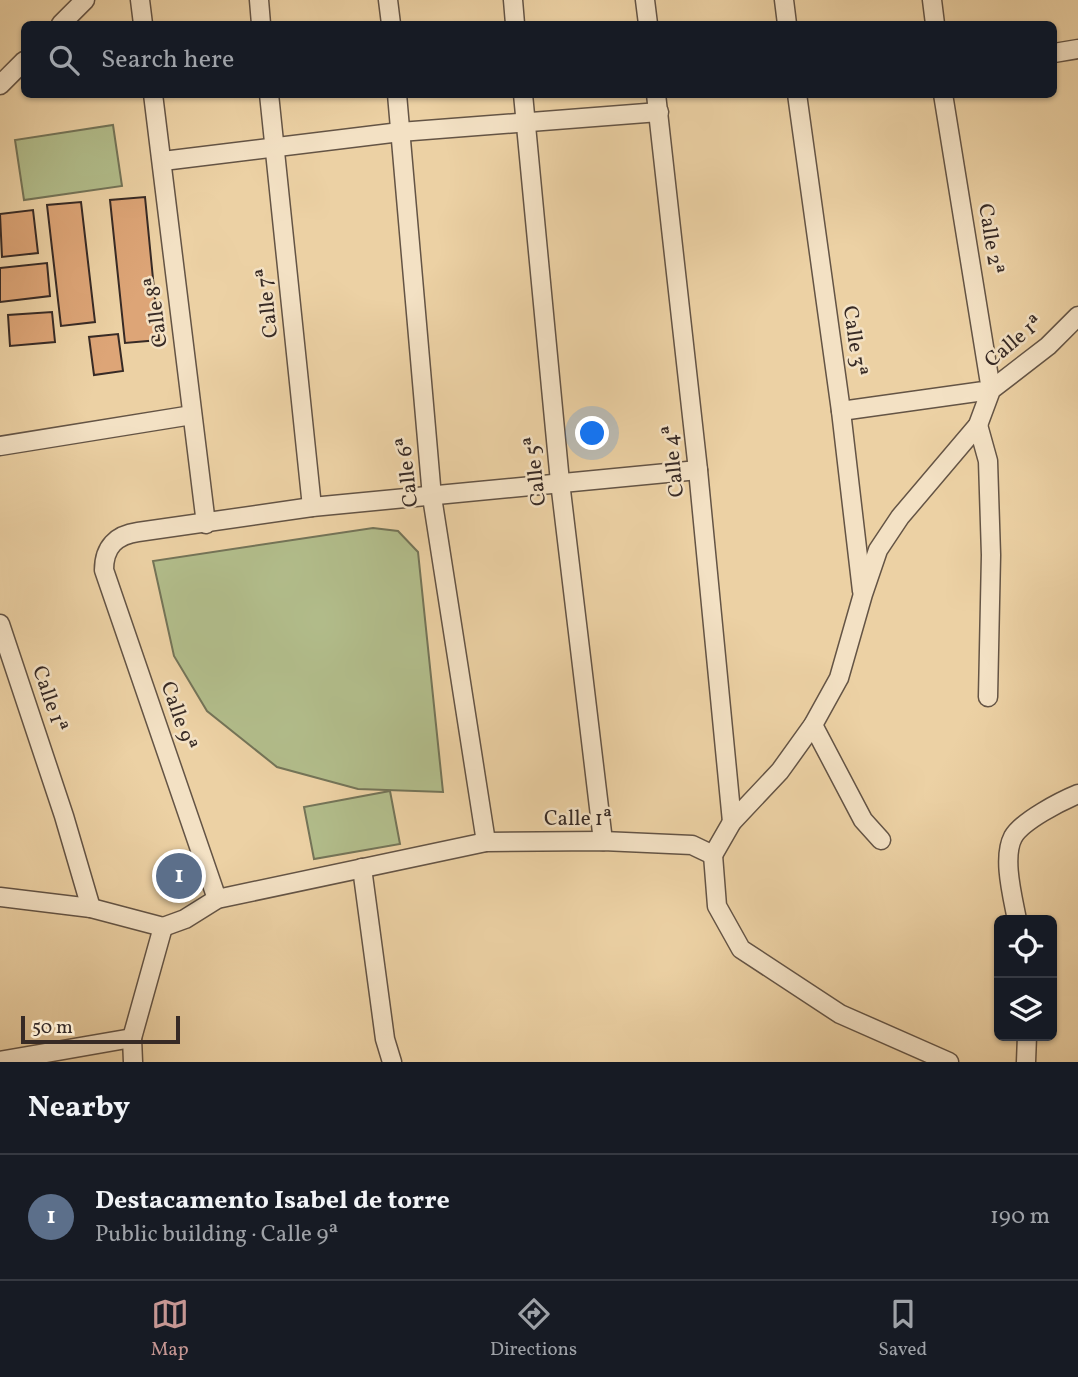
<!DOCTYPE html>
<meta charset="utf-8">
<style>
body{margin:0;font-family:Vollkorn,serif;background:#242831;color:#f1f3f6}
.controls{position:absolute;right:21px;bottom:21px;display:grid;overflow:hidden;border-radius:10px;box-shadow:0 2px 5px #0004}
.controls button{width:63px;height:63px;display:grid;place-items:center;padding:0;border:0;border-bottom:2px solid #363941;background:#171b24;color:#f1f3f6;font:35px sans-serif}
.scale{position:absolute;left:21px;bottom:18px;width:159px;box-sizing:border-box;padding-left:7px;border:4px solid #372a25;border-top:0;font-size:19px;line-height:24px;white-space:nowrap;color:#372a25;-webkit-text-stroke:5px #f3e1c4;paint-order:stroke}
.you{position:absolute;left:593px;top:434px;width:24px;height:24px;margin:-18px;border:5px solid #fff;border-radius:50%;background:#1a73e8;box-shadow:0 0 0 10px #1a73e833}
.badge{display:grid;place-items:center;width:46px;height:46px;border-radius:50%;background:#c59692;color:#fff;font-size:23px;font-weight:700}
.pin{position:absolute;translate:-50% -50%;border:4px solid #fff;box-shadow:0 2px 7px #0006}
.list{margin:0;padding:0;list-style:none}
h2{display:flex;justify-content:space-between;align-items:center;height:91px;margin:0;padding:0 28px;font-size:30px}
h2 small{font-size:23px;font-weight:400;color:#9ea1a6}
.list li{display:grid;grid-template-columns:46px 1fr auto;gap:21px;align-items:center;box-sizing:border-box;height:126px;padding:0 28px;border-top:2px solid #363941}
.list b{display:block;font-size:26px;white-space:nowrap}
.list p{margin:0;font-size:23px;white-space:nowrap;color:#9ea1a6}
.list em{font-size:23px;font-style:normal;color:#9ea1a6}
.icon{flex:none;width:38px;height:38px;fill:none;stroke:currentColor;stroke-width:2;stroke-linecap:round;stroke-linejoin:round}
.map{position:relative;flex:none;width:1078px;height:1062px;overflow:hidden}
.search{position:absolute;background:#171b24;box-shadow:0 2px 5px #0004;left:21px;right:21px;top:21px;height:77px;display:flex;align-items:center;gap:18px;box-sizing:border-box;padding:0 24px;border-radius:10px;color:#9ea1a6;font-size:26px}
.sheet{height:217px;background:#171b24}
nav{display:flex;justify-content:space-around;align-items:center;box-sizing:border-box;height:98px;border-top:2px solid #363941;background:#171b24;font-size:19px;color:#9ea1a6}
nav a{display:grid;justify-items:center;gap:4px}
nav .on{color:#c59692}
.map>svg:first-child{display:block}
.green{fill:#b2bd8b;stroke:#747458;stroke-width:2}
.building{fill:#dda577;stroke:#372a25;stroke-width:2}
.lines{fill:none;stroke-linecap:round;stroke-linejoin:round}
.minor-casing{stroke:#645445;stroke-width:21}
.minor{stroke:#f3e1c4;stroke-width:18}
.labels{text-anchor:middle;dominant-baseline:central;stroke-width:5;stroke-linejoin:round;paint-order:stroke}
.street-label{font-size:21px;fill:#372a25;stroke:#f3e1c4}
</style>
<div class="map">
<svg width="1078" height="1062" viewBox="0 0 1078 1062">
<rect width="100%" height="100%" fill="#ecd1a4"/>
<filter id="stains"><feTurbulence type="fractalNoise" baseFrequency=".00286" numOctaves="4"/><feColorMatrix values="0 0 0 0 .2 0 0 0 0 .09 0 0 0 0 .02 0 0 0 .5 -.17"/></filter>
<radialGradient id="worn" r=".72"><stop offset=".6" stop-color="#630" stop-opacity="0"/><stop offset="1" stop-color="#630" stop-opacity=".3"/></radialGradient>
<g class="green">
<polygon points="113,125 122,186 24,200 15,140"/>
<polygon points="373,528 398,531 418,552 443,792 358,789 277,767 207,711 174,656 153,561"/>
<polygon points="390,791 400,844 314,859 304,807"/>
</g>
<g class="building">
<polygon points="145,197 159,340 125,343 110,200"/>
<polygon points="81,202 95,322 61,326 47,205"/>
<polygon points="33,210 38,253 2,257 0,214"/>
<polygon points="47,263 50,296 0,302 0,268"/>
<polygon points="52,312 55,342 10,346 8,315"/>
<polygon points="118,334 123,371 94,375 89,337"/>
</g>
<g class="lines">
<defs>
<g id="minor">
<polyline points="140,0 143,24"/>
<polyline points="259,0 261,24"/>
<polyline points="388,0 391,24"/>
<polyline points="513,0 515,24"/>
<polyline points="645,0 648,24"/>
<polyline points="784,0 787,24"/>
<polyline points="932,0 935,24"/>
<polyline points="61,24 85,0"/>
<polyline points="1054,53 1078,49"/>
<polyline points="0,85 24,61"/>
<polyline points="153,94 206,524"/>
<polyline points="269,94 312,507"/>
<polyline points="397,94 432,497 486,842"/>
<polyline points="523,94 560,482 603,841"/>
<polyline points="656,94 698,470 732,822"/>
<polyline points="797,94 841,411 862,591"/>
<polyline points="163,161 400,132 659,112"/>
<polyline points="841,411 991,390 943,94"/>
<polyline points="978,425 988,461 991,555 988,697"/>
<polyline points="0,446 192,415"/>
<polyline points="0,624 64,816 91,908"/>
<polyline points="813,725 863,820 881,840"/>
<polyline points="713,855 732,822 780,771 813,725 839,678 863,594 878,550 900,517 978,425 991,390 1048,346 1078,316"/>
<polyline points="713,855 717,906 741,949 840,1014 949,1062"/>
<polyline points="362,868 385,1039 392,1062"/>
<polyline points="0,897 91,908 163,927 185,919 217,899 486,842 603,841 692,845 713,855"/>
<path d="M217,899L104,570C104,547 116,535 138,532L312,507L698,470"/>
<path d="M1017,920C1013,898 1002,858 1013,837C1022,821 1061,801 1078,794"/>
<polyline points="0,1061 132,1038"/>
<polyline points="133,1062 132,1038 163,927"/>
<polyline points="1026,1062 1027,1036"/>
</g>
</defs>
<use href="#minor" class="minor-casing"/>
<use href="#minor" class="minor"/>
</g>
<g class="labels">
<g class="street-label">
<text transform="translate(990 239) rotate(81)">Calle 2ª</text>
<text transform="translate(268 303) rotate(-96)">Calle 7ª</text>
<text transform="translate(157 312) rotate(-97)">Calle 8ª</text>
<text transform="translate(854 341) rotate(82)">Calle 3ª</text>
<text transform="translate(1014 342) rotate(-40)">Calle 1ª</text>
<text transform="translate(674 461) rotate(-96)">Calle 4ª</text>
<text transform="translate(536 471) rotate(-96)">Calle 5ª</text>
<text transform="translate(408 472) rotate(-96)">Calle 6ª</text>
<text transform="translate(49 699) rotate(71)">Calle 1ª</text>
<text transform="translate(178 716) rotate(71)">Calle 9ª</text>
<text x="578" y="819">Calle 1ª</text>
</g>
</g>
<rect width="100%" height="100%" filter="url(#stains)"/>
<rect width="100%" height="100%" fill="url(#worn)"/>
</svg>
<div class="controls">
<button><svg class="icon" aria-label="locate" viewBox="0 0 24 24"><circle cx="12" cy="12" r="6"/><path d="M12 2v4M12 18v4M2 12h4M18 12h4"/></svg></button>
<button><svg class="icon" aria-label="layers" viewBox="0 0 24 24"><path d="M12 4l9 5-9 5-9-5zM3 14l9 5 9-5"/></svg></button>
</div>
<div class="scale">50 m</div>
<div class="you"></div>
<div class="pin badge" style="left:179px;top:876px;background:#5c6f8a">1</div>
<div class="search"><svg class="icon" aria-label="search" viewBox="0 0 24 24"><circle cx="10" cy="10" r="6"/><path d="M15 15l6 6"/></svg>Search here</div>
</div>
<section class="sheet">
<h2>Nearby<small></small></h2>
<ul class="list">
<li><span class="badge" style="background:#5c6f8a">1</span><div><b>Destacamento Isabel de torre</b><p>Public building · Calle 9ª</p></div><em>190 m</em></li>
</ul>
</section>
<nav>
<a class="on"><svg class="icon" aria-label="map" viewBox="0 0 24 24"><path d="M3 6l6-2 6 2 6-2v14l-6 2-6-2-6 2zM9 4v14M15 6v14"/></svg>Map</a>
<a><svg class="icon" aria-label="directions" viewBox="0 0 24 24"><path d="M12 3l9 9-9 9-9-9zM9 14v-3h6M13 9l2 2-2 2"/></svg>Directions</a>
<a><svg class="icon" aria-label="saved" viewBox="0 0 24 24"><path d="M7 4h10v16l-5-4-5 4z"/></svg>Saved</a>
</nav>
